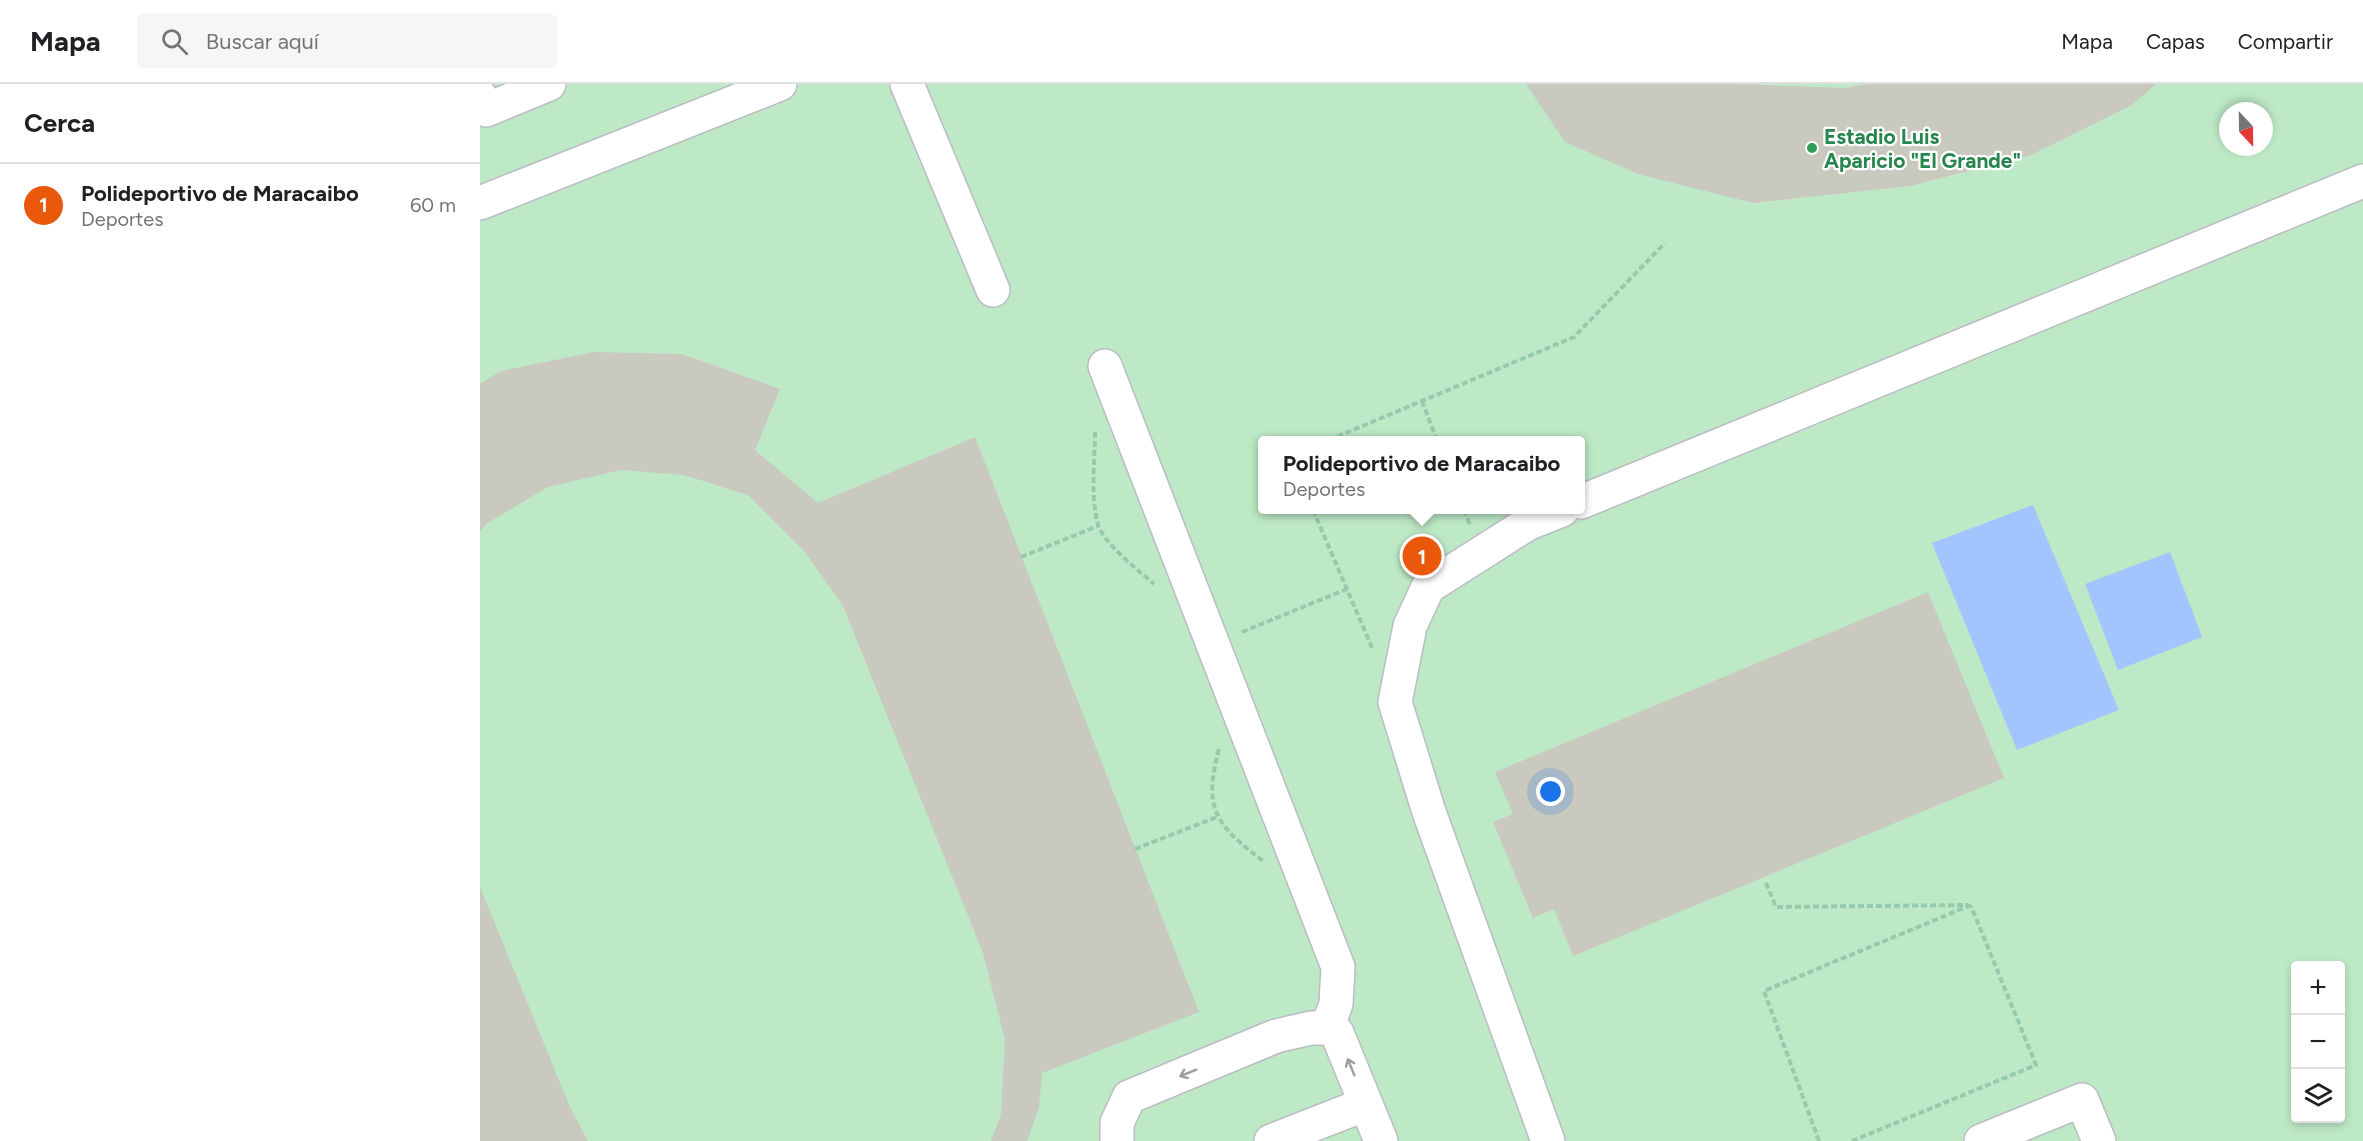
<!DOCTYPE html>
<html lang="es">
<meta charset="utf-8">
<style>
body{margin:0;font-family:Figtree,sans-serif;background:#f6f6f6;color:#202124}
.controls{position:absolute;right:18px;bottom:18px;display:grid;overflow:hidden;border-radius:6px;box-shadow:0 3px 9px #0003}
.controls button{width:54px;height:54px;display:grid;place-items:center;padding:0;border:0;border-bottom:2px solid #e0e0e0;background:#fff;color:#202124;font:30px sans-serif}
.compass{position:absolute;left:1739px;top:18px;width:54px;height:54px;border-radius:50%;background:#fff;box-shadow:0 3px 9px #0003;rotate:158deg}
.you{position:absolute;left:1071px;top:708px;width:21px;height:21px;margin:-15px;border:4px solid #fff;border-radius:50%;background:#1a73e8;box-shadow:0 0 0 9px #1a73e833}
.badge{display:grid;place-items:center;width:39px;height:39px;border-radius:50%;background:#ea580c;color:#fff;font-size:20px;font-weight:700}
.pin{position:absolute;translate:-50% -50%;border:3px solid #fff;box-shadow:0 2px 6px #0006}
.popup{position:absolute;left:778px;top:352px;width:327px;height:78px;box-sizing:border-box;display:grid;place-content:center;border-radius:6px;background:#fff;filter:drop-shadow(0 2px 4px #0005);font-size:20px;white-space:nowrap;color:#757577}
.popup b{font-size:22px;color:#202124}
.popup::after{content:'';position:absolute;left:50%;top:100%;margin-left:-12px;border:12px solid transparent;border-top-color:#fff}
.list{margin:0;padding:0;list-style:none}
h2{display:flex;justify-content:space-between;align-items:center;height:78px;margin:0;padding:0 24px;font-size:26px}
h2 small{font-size:20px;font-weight:400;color:#757577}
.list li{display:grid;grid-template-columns:39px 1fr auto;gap:18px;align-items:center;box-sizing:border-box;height:84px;padding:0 24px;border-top:2px solid #e0e0e0}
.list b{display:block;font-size:22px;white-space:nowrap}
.list p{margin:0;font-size:20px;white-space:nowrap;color:#757577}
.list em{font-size:20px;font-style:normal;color:#757577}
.icon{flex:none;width:33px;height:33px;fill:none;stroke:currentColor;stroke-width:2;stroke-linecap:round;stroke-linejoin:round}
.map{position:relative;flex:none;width:1883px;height:1057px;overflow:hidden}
header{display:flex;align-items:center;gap:36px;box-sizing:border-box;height:84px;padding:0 30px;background:#fff;border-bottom:2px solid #e0e0e0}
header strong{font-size:28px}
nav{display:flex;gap:33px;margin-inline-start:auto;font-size:21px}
.search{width:420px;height:54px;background:#f6f6f6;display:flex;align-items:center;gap:15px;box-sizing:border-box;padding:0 21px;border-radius:6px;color:#757577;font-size:22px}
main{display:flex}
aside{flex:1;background:#fff}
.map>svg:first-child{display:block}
.green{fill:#bde9c6;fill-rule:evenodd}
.water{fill:#a3c5ff}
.building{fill:#cac9c0}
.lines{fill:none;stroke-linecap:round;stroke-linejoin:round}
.minor-casing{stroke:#bbbcc3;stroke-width:36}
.path{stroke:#95caaf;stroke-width:4;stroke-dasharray:6 3;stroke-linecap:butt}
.minor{stroke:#fff;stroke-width:33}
.oneway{stroke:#9d9ea3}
.leisure-dot{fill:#2e9e5b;stroke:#fff;stroke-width:2}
.labels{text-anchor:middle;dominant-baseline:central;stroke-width:4.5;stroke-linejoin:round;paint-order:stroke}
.leisure-label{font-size:21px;font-weight:bold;fill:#27864d;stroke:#fff;text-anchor:start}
</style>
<header>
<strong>Mapa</strong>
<div class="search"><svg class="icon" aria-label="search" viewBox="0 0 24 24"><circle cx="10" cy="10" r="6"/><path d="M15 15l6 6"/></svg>Buscar aquí</div>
<nav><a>Mapa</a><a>Capas</a><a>Compartir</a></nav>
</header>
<main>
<aside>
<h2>Cerca<small></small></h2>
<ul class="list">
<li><span class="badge">1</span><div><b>Polideportivo de Maracaibo</b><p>Deportes</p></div><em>60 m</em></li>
</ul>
</aside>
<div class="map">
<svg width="1883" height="1057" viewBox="0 0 1883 1057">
<rect width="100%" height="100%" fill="#efefe3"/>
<path class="green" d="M0,0H1883V1057H0ZM1748,27H1784V63H1748ZM783,356H1101V426H783ZM1816,882H1860V1034H1816Z"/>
<g class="water">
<polygon points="1553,421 1639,626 1537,666 1452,459"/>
<polygon points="1690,468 1722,553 1638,586 1605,500"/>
</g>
<g class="building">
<polygon points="1046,0 1257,0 1365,4 1386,0 1676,0 1652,21 1551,71 1430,102 1273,119 1158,90 1085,58"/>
<polygon points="114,268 202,270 300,305 275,366 338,419 495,353 719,928 562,989 559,1024 547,1057 511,1057 521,1030 525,956 503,869 363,522 325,468 268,411 204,391 141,386 68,403 6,440 0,448 0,300 21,287"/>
<polygon points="1448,508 1524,694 1093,872 1074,825 1053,834 1013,738 1033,730 1015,688"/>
<polygon points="0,803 90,1023 108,1057 0,1057"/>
</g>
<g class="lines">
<defs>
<g id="minor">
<polyline points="427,0 513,206"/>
<polyline points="0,12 6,26 69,0"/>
<polyline points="0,119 300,0"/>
<polyline points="625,282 858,883 856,920 847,944"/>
<polyline points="1101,418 1883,97"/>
<polyline points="637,1057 637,1039 649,1013 796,952 831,944 847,944 857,949 901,1057"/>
<polyline points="791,1057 886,1020"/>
<polyline points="1068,1057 949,728 915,618 930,542 948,503 1047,440 1082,426"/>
<polyline points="1501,1057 1602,1016 1619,1057"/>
</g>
</defs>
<use href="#minor" class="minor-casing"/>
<g class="path">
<polyline points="942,317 957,356"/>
<path d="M615,348C615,377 610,411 618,440C622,458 659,487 674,500"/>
<polyline points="849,356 1094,253 1185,159"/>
<polyline points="833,426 893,566"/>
<polyline points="984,426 990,441"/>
<polyline points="541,473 618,442"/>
<polyline points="762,548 867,505"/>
<path d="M739,665C723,725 735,740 783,777"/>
<polyline points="655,765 737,733"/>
<polyline points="1286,799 1296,823 1488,821"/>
<polyline points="1339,1057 1284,907 1491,821"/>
<polyline points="1372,1057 1556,981 1491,822"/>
</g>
<use href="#minor" class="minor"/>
</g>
<defs><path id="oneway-shaft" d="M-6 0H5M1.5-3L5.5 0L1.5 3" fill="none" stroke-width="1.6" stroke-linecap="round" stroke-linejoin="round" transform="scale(1.5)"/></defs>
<g class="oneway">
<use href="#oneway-shaft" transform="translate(871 983) rotate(-112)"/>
<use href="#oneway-shaft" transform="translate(708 989) rotate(158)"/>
</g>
<circle class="leisure-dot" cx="1332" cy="64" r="6"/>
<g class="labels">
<g class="leisure-label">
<text x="1344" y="52">Estadio Luis<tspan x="1344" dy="24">Aparicio "El Grande"</tspan></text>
</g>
</g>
</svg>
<div class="controls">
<button>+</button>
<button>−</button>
<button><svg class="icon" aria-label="layers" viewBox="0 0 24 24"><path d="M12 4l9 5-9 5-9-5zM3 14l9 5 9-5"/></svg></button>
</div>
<svg class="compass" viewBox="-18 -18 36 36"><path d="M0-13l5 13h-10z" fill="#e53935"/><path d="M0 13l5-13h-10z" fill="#757577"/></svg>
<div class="you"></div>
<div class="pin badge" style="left:942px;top:472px">1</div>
<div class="popup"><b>Polideportivo de Maracaibo</b>Deportes</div>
</div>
</main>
